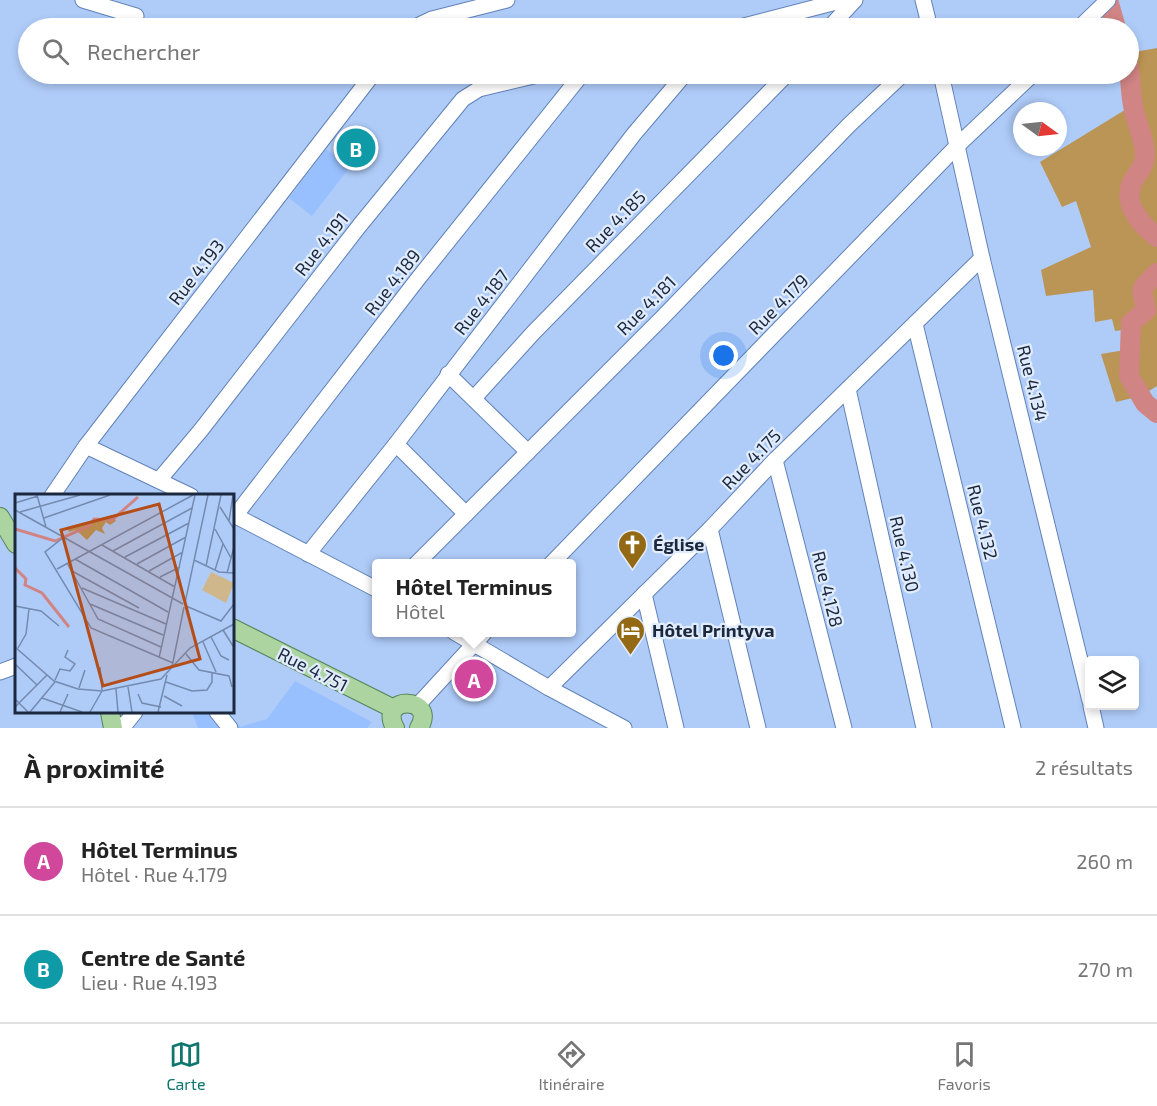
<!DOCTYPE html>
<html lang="fr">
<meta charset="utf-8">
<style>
body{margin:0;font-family:"Exo 2",sans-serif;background:#f6f6f6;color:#222}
.controls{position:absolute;right:18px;bottom:18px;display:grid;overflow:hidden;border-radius:6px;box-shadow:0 3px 9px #0003}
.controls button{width:54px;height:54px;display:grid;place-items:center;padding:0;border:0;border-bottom:2px solid #e0e0e0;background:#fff;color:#222;font:30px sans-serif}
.compass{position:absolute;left:1013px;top:102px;width:54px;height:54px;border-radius:50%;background:#fff;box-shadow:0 3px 9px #0003;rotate:105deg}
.you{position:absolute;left:724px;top:356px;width:21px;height:21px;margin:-15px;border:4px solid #fff;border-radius:50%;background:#1a73e8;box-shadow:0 0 0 9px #1a73e833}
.badge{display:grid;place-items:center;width:39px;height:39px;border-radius:50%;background:#0f766e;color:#fff;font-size:20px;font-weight:700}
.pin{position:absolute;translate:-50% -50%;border:3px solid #fff;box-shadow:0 2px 6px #0006}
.popup{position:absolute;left:372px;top:559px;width:204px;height:78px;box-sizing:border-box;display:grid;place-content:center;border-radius:6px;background:#fff;filter:drop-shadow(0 2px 4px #0005);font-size:20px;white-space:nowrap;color:#767676}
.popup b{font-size:22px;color:#222}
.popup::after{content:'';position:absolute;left:50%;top:100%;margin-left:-12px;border:12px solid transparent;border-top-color:#fff}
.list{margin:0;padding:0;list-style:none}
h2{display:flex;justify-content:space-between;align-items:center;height:78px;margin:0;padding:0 24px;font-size:26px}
h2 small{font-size:20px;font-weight:400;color:#767676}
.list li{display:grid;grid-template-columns:39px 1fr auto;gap:18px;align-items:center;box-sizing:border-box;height:108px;padding:0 24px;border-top:2px solid #e0e0e0}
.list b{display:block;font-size:22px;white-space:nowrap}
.list p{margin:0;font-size:20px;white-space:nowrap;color:#767676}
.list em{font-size:20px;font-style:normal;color:#767676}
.icon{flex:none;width:33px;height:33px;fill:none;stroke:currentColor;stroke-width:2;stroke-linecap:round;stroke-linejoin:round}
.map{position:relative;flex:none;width:1157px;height:728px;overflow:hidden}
.search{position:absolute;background:#fff;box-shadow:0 3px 9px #0003;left:18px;right:18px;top:18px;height:66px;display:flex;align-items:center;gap:15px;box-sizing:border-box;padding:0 21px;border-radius:33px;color:#767676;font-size:22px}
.sheet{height:294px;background:#fff}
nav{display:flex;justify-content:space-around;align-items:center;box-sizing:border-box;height:84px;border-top:2px solid #e0e0e0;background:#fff;font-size:16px;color:#767676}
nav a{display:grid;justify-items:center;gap:3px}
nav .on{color:#0f766e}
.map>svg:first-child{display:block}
.built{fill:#98c0fe}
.forest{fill:#bb9555}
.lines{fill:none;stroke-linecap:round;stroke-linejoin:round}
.river{stroke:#d08484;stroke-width:20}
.minor-casing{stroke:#6182b7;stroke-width:17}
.major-casing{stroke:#558556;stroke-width:20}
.minor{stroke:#fff;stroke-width:15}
.major{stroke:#acd4a1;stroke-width:18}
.labels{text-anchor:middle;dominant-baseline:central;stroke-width:4.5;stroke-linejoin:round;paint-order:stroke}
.street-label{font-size:18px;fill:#1b283e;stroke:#e1ecfd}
.poi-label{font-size:18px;font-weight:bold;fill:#1b283e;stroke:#e1ecfd;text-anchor:start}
.inset-river{fill:none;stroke:#d08484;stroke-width:3}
.inset-road{fill:none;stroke:#748aae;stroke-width:1.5}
.view{fill:#b54d18;fill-opacity:0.15;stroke:#b54d18;stroke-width:3}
.inset-edge{fill:none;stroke:#1b283e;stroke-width:3}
</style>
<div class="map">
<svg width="1157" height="728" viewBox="0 0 1157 728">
<rect width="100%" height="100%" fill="#afccf9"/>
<g class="built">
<polygon points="326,149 350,167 312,216 289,198"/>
<polygon points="295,681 372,722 367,728 198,728 192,712 228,712 240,727 267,719"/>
</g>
<polygon class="forest" points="1157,48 1157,386 1141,396 1116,402 1101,354 1131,349 1130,329 1115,331 1112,319 1095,322 1093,290 1046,296 1041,270 1091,247 1076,201 1062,207 1040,162 1133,105 1129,53"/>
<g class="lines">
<g class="river">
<polyline points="1108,0 1116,28"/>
<path d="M1128,64C1131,77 1130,91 1133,105C1135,121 1145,138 1145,155C1145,165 1139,171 1134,179C1120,202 1141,225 1157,237"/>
<path d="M1157,273C1137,293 1142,285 1146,310L1131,323L1129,376L1145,403L1157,413"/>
</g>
<defs>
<g id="minor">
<polyline points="83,0 136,16"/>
<polyline points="923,0 930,28"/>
<polyline points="413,28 432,19 507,0"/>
<polyline points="736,28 844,0"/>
<polyline points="829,28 855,0"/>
<polyline points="1079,28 1108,0"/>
<polyline points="941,74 982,258 1090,701"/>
<polyline points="915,324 1013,728"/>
<polyline points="448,374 528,452"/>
<polyline points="848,389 924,728"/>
<polyline points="474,398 533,333 787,74"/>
<polyline points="396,444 466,514"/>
<polyline points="86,446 191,496"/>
<polyline points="775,460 844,728"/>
<polyline points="159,480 201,430 360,225 463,99 479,89 542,74"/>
<polyline points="52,496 86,446 373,74"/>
<polyline points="232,514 376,589"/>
<polyline points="235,516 417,280 582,74"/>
<polyline points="710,529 758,728"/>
<polyline points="308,554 396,444 634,134 685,74"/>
<polyline points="416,564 662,318 849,125 903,74"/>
<polyline points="551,564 958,145 1033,74"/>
<polyline points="644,594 676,728"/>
<polyline points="454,632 549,688 624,728"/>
<polyline points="0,672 16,666"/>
<polyline points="549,688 710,529 775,460 982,258"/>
<polyline points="417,706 485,632"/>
<polyline points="1091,706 1096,728"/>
<polyline points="217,712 230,728"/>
<polyline points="118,728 127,722 135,712"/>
</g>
<g id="major">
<polyline points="0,517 16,544"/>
<polyline points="232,628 394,709"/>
<polyline points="110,712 113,728"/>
<path d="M395,728C377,695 438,696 419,728"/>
</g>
</defs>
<use href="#minor" class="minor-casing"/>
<use href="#major" class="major-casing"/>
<use href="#minor" class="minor"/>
<use href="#major" class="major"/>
</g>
<defs>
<symbol id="church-pin" viewBox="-11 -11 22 30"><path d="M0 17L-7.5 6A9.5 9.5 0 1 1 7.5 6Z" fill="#936913" stroke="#e1ecfd"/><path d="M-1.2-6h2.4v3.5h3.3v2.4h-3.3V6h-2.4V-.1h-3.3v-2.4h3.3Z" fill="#fff"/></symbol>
<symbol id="hotel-pin" viewBox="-11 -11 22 30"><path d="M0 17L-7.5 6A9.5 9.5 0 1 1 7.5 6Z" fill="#936913" stroke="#e1ecfd"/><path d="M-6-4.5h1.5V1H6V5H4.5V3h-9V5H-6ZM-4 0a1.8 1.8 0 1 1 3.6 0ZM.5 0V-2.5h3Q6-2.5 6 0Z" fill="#fff"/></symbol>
</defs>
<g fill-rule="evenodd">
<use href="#church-pin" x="616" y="528" width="33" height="45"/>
<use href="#hotel-pin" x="614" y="614" width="33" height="45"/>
</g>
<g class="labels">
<g class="street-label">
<text transform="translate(615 221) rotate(-46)">Rue 4.185</text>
<text transform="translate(321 244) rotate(-52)">Rue 4.191</text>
<text transform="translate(196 272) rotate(-52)">Rue 4.193</text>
<text transform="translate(392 282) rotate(-52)">Rue 4.189</text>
<text transform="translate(481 302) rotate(-52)">Rue 4.187</text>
<text transform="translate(778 304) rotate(-45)">Rue 4.179</text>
<text transform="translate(646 305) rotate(-45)">Rue 4.181</text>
<text transform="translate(1033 383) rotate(76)">Rue 4.134</text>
<text transform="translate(751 459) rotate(-46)">Rue 4.175</text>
<text transform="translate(983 522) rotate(76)">Rue 4.132</text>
<text transform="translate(905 554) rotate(77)">Rue 4.130</text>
<text transform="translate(828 589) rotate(76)">Rue 4.128</text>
<text transform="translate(313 669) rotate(27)">Rue 4.751</text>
</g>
<g class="poi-label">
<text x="653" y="544">Église</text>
<text x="652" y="630">Hôtel Printyva</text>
</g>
</g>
<g transform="translate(15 494)">
<rect width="219" height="219" fill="#afccf9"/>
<path d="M196,78L219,89L211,109L187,96Z" fill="#d0b68b"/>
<path d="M97,21L101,27L95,31L91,28L87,34L90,40L81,36L72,46L61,36L54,38L52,33Z" fill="#bb9555"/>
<path class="inset-river" d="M0,35L40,47L74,32L79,25L97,26L123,3M0,74L11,85L10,91L27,99L54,133"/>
<path class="inset-road" d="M22,1L31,33M0,9L23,2M205,13L219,35M0,16L168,110M5,18L65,1M29,24L95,1M214,27L218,1M200,35L216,64M49,43L30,58L76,134L158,169M87,51L160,93M98,57L177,14M110,63L174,29M60,65L153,118M179,66L204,78L219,79M52,69L83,125L146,153M122,70L171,43M191,72L206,1M42,75L178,1M200,76L208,50M57,77L124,114M134,77L168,58M212,79L219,53M145,83L165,73M67,94L151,130M170,109L193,1M75,110L148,141M0,112L26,117L44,132M171,112L206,127L219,110M208,136L218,152M196,143L206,162L214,166M188,148L201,178M0,153L39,187L63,195L87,197L146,185L175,154L219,130M3,154L11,140L14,115M171,160L184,176L214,182L217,193M144,164L180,1M0,170L22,191M85,173L87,196M157,173L169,113M40,186L45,175L55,177L60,170L50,163L53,156M151,188L177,197L192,196L197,188V178M113,193L117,218M64,194L70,176M101,195L103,218M123,200L127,209L146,213M149,202L167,212M27,204L67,218M0,205L13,218M0,213L32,181M15,218L40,188M45,218L53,200M75,218L87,197M143,218L152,181"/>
<path class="view" d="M144,10L185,165L88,192L46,36Z"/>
<rect width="219" height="219" class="inset-edge"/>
</g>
</svg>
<div class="controls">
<button><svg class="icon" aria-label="layers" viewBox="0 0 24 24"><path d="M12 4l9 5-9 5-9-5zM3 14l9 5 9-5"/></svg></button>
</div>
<svg class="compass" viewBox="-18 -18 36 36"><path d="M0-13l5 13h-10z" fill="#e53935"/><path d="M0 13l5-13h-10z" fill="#767676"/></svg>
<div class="you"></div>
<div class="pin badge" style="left:474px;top:679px;background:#d1479c">A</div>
<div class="popup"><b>Hôtel Terminus</b>Hôtel</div>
<div class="pin badge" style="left:356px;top:148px;background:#0f9aa8">B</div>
<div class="search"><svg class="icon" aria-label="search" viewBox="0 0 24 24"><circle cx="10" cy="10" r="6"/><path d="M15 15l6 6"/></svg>Rechercher</div>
</div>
<section class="sheet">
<h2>À proximité<small>2 résultats</small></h2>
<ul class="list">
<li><span class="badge" style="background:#d1479c">A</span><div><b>Hôtel Terminus</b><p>Hôtel · Rue 4.179</p></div><em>260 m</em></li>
<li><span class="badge" style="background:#0f9aa8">B</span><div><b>Centre de Santé</b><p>Lieu · Rue 4.193</p></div><em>270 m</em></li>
</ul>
</section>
<nav>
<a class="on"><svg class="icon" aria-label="map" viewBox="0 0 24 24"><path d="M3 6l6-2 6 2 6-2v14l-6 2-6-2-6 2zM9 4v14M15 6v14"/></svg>Carte</a>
<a><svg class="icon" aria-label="directions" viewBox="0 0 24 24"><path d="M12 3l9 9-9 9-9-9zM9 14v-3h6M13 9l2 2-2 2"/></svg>Itinéraire</a>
<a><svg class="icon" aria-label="saved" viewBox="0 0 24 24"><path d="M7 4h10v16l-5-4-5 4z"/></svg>Favoris</a>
</nav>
